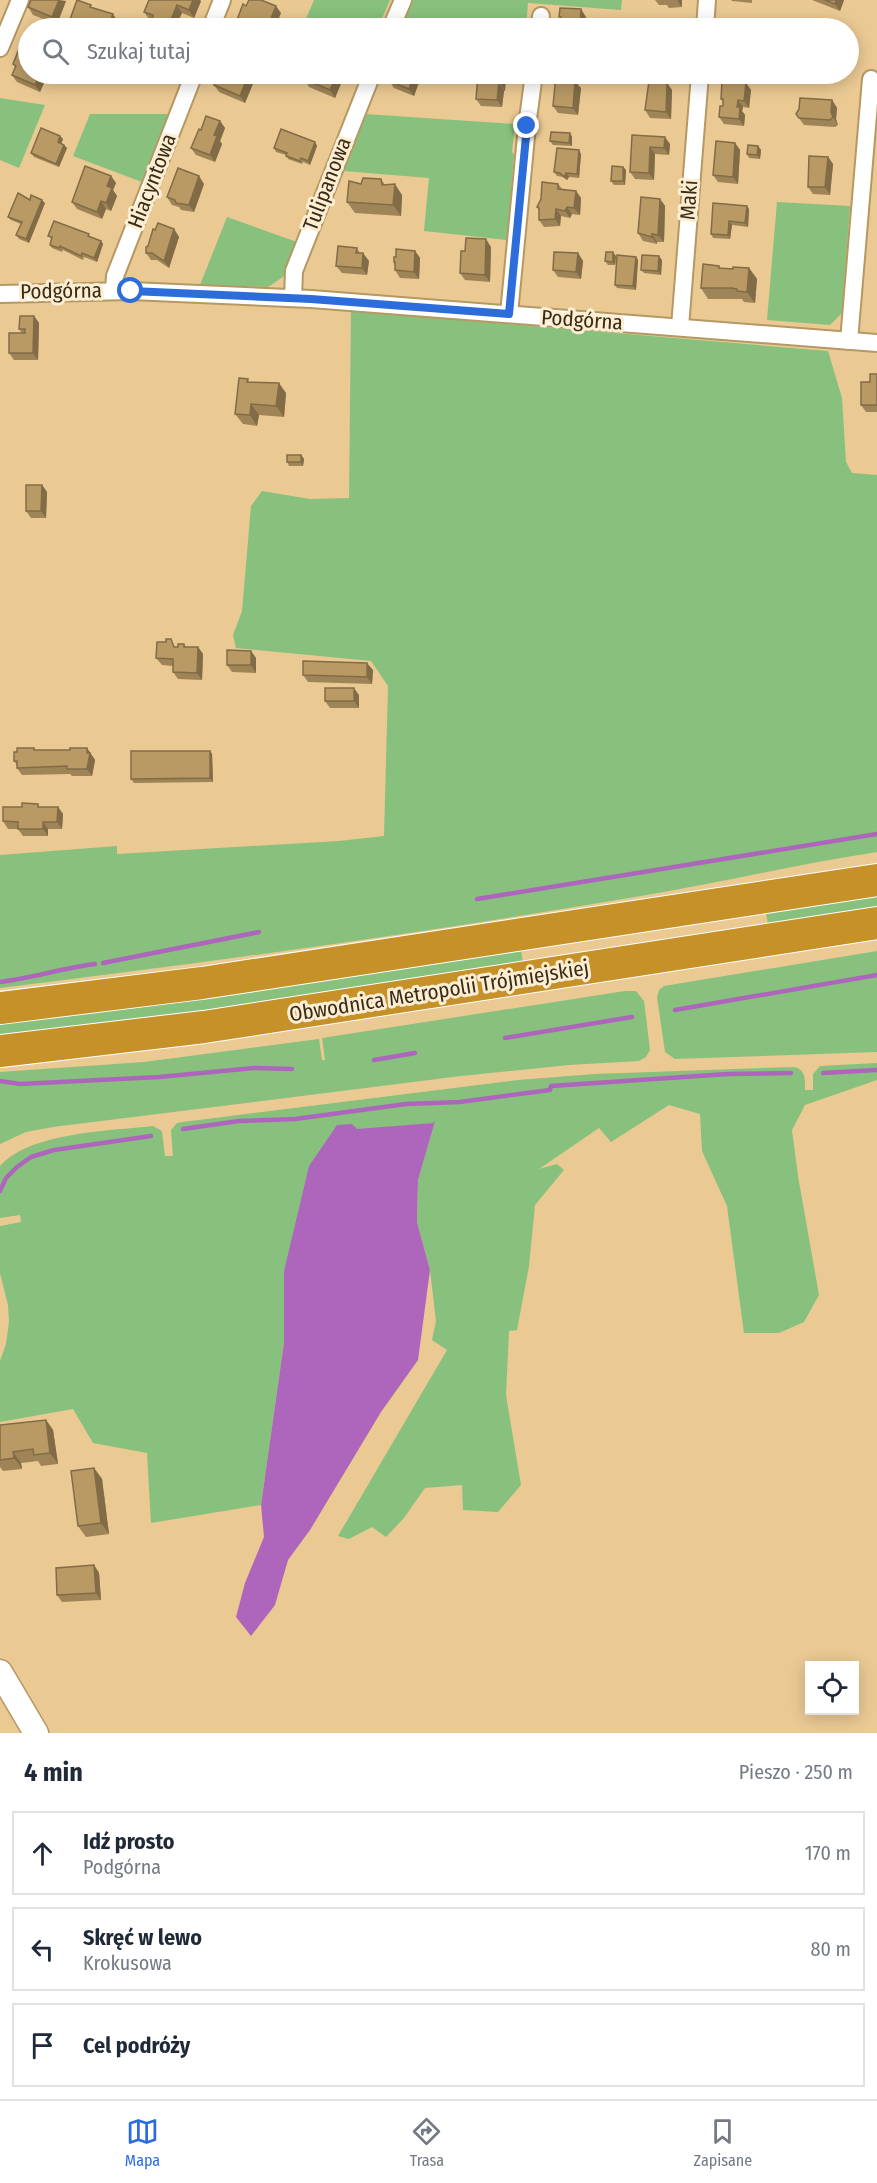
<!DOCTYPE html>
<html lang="pl">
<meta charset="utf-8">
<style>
body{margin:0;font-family:"Fira Sans Condensed",sans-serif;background:#f6f6f7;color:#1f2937}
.controls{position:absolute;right:18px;bottom:18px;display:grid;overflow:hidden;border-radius:0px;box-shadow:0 3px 15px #0003}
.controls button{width:54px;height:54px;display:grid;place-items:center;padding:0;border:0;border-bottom:2px solid #e0e1e3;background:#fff;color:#1f2937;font:30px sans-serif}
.stop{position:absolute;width:18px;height:18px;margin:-14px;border:4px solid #2d6ddb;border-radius:50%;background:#fff}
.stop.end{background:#2d6ddb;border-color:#fff;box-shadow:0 2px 6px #0008}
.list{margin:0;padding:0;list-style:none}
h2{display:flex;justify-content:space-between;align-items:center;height:78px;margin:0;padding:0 24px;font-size:26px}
h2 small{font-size:20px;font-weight:400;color:#747a83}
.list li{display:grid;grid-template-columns:39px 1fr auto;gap:18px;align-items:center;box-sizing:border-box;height:84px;margin:0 12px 12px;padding:0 12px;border:2px solid #e0e1e3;border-radius:0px}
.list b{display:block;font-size:22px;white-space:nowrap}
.list p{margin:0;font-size:20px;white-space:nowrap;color:#747a83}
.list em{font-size:20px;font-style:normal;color:#747a83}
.icon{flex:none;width:33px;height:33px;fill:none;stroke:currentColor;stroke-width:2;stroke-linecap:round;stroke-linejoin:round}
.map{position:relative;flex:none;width:877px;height:1733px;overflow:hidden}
.search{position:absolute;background:#fff;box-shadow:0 3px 15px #0003;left:18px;right:18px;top:18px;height:66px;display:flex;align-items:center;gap:15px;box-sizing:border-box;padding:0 21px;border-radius:33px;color:#747a83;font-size:22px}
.sheet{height:366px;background:#fff}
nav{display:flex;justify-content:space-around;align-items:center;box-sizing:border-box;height:84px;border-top:2px solid #e0e1e3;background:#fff;font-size:16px;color:#747a83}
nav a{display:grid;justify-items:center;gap:3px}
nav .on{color:#2d6ddb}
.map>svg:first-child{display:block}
.green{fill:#88c17d}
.water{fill:#ad66bc}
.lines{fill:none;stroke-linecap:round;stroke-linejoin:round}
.stream{stroke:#ad66bc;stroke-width:4.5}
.street-casing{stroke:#b69863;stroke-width:20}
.secondary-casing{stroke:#b69863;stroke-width:27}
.highway-casing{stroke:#fff;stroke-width:34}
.street{stroke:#fff;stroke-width:16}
.secondary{stroke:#fff;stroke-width:24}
.highway{stroke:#c59128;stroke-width:32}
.wall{fill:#9f8457}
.shaded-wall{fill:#826c47}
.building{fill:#b99a65;stroke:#826c47;stroke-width:1.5}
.route{stroke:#2d6ddb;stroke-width:8}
.labels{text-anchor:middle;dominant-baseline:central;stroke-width:6;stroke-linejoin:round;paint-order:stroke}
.street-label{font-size:21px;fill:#382c16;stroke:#fdedd2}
</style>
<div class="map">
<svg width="877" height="1733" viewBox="0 0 877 1733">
<rect width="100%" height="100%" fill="#eac993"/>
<g class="green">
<polygon points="314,0 390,0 378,28 302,28"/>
<polygon points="413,0 622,0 621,10 528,3 526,28 402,28"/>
<polygon points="0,98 45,105 19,168 0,160"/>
<polygon points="90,114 169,114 142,182 73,156"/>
<polygon points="365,114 515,124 512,152 514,154 507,240 424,231 429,178 343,171"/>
<polygon points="777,202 850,206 842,313 830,325 767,320"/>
<polygon points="227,217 297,242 283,277 268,287 200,285"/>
<path d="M351,308L496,323L828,351L842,398L846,462L852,473L877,475V852C798,864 720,883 641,896C428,932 214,962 0,988V855L117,846V854L339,841L384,836L388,686L371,661L236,648L233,635L242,611L251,506L262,491L310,499L349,498Z"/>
<polygon points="877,889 877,914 769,931 765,906"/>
<polygon points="520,944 524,970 0,1043 0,1018"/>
<polygon points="877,951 877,1052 675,1059 665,1052 657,997 659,990 664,986"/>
<polygon points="625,991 636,991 644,1001 650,1050 646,1057 639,1061 569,1065 461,1076 53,1127 26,1132 0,1144 0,1072 144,1062 319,1039 322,1060 325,1060 322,1038"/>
<path d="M877,1063V1080L805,1105L792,1130L798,1176L819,1295L804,1322L779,1333H744L727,1206L702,1151L700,1114L669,1105L611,1142L599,1128L539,1169L557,1164L564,1170L535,1205L529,1266L517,1330L509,1331L506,1395L521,1485L498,1512L463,1510L462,1485L425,1488L404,1518L386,1537L372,1527L349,1539L338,1536L447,1350L432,1340L436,1321L430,1270L417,1222L418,1180L434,1123L356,1130L352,1124L284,1271V1342L261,1505L151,1523L147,1453L93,1443L73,1409L0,1422V1361L6,1344L9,1322L8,1305L0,1273V1226L21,1222L20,1215L0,1218V1166C31,1132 109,1131 153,1126L162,1131L165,1156H173L171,1130L177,1123L183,1122L518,1080L594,1074L794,1067C806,1069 805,1080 805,1090H813V1074L820,1066Z"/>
</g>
<polygon class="water" points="435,1121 418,1180 417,1222 430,1270 418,1360 381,1412 310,1530 288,1560 275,1605 251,1636 236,1617 245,1583 264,1537 261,1505 284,1342 284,1271 309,1166 337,1125 352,1124 357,1129 433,1123"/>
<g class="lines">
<g class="stream">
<polyline points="477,899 877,834"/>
<polyline points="103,963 259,932"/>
<path d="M0,982C32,978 63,968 95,964"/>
<polyline points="675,1010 877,975"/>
<polyline points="505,1038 632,1017"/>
<polyline points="374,1060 415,1053"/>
<polyline points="823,1073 877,1070"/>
<polyline points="0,1081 20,1084 159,1077 254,1068 292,1069"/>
<polyline points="183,1129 239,1121 295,1119 406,1104 460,1102 550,1090 551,1086 728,1074 791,1073"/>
<polyline points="0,1191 6,1178 17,1167 31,1157 54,1150 151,1136"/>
</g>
<defs>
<g id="street">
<polyline points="211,28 222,0"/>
<polyline points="391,28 403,0"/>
<polyline points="540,28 541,16"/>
<polyline points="705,28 707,0"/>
<polyline points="0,48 20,0"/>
<polyline points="114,290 115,276 194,74"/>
<polyline points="0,294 131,291 311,299 877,343"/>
<polyline points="293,298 294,271 372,74"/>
<polyline points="509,314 527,126 534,74"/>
<polyline points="680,327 700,74"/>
<polyline points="849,341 871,79"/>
</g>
<polyline id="secondary" points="0,1672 36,1733"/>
<g id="highway">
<polyline points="0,1008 202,983 877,880"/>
<polyline points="0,1051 204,1027 877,923"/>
</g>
</defs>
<use href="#street" class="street-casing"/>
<use href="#secondary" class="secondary-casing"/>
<use href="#highway" class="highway-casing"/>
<use href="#street" class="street"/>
<use href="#secondary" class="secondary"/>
<use href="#highway" class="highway"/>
</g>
<g class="wall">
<polygon points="655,0 682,0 682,7 669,8 667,5 659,5"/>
<polygon points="731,0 752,0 752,3 732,1"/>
<polygon points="812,0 844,0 840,11"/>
<polygon points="66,1 57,24 33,15 28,7"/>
<polygon points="201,1 194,18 182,13 175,28 157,25 154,21 149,19 144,12"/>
<polygon points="13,64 28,74 48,74 40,92 17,82 12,75 15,67"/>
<polygon points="215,74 257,74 245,103 219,92 214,85 218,77"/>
<polygon points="306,74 345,74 335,98 309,87 304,79"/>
<polygon points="422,74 414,96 394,88 389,81"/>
<polygon points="556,74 576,74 579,78 578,85 581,88 578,115 558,113 553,106"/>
<polygon points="506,76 505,91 504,91 502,107 481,106 476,99"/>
<polygon points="667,83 672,90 671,119 650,118 645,110"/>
<polygon points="746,83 751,90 749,108 743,107 742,111 745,115 744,126 724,124 719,117 723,106 723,102 721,99"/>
<polygon points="832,100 837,108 836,119 838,125 835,127 804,125 796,114"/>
<polygon points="220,121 225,128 220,141 222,144 215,162 196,155 191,148 201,130"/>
<polygon points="570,133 572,137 572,146 553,145 550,141"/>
<polygon points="632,135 670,144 669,155 655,154 654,180 635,179 630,172"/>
<polygon points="60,136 63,139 61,144 64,145 67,148 59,167 34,157 31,153"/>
<polygon points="315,142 317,146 310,165 303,162 302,164 288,159 286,155 276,152 274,148"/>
<polygon points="735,143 740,150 738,184 718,182 713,175"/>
<polygon points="758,146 761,150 760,159 749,158 747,154"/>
<polygon points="581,154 579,178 569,177 567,180 563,177 557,176 554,172"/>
<polygon points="828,157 833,164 830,195 813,194 808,187"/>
<polygon points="623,167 626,170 625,185 614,185 611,181"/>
<polygon points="111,176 116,183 113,190 117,196 111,211 106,209 102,219 77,209 72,202"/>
<polygon points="381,179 385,185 402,195 401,216 355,213 347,202 361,184"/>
<polygon points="204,184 194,212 181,210 179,207 172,205 167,197"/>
<polygon points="558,184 563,190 576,191 581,198 580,215 572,214 570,218 561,216 560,226 544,227 539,220 539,210 537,207"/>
<polygon points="660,199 665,206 664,242 657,242 657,244 643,241 638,233"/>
<polygon points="30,200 45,203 29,243 19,239 16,235 21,224 11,220 8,217"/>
<polygon points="749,209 748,227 732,225 730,239 713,238 711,234"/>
<polygon points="174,229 179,237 169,268 157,260 151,260 146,253 155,230"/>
<polygon points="48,236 92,238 101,241 103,244 97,262 84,257 83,260 63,250 62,252 52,248 50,245 52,239"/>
<polygon points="491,247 490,282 465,280 460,273 465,251"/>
<polygon points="357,248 360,253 369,261 367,275 342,273 336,266"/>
<polygon points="415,251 420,258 419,279 400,278 395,270 395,265 394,262 396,257"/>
<polygon points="578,253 583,261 581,279 558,277 553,270"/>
<polygon points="616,256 615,265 608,265 605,261"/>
<polygon points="636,257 638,260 636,290 617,288 615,285"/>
<polygon points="662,260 661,275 644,273 641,270"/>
<polygon points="719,266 720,268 733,269 749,268 757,279 755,303 744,302 742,299 708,299 701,288"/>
<polygon points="34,316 39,323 38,360 14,360 9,353 22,333 19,329"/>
<polygon points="877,374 877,412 866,412 861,405 870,382"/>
<polygon points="248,379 249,382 286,393 284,417 259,415 257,426 243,424 235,414"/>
<polygon points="301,455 304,459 303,466 289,466 287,462"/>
<polygon points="42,485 47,492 46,518 31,518 26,511"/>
<polygon points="184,644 186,647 198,647 203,654 202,680 178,679 173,672 173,666 162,665 156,658 177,647"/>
<polygon points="251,651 256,658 256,673 232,672 227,665"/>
<polygon points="373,670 372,684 308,682 303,675"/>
<polygon points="359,695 359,708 330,708 325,701"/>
<polygon points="87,748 95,760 92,776 72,776 70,774 22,775 17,768 17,765 14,761 17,752 36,750 70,750"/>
<polygon points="210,751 212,754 213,782 134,783 131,779"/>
<polygon points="40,807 58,807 63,814 62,829 48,829 48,836 23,836 18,829 8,829 3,821"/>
<polygon points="46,1420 53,1430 58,1464 41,1466 38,1461 21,1463 22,1469 3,1471 0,1467 0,1425"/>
<polygon points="94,1468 102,1479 109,1534 86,1537 78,1526"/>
<polygon points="94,1565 99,1573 101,1600 62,1602 57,1595"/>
</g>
<g class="shaded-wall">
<polygon points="59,0 66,1 57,24 52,17"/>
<polygon points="193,0 200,0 201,1 194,18 189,10"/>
<polygon points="677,0 682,0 682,7"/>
<polygon points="836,0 844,0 840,11 835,4"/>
<polygon points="177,5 182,13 175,28 170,22"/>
<polygon points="276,6 281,13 275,28 267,28"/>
<polygon points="581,9 586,17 585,28 580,28"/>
<polygon points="113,14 118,22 115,28 107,28"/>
<polygon points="40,74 48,74 40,92 35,85"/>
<polygon points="249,74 257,74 245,103 240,96"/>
<polygon points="337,74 345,74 335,98 330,90"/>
<polygon points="414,74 422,74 414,96 409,89"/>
<polygon points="501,74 505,74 506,76 505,91 500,83"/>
<polygon points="573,74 576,74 579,78 578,85 581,88 578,115 573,108"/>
<polygon points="499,83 504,91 502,107 497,100"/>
<polygon points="667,83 672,90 671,119 666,112"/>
<polygon points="746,83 751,90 749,108 744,101"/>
<polygon points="738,100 743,107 742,111 745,115 744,126 739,119 737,107"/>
<polygon points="832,100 837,108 836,119 838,125 833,117 831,112"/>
<polygon points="220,121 225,128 220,141 222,144 215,162 210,155 214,135"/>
<polygon points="570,133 572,137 572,146 569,143"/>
<polygon points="60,136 63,139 60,146 58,142"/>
<polygon points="665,137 670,144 669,155 664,148"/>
<polygon points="315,142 317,146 310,165 308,161"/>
<polygon points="735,143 740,150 738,184 733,177"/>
<polygon points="64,145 67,148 59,167 56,164"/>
<polygon points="758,146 761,150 760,159 757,155"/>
<polygon points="650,147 655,154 654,180 649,173"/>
<polygon points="579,150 581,154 579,178 577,174"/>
<polygon points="828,157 833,164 830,195 825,187"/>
<polygon points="623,167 626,170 625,185 623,181"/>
<polygon points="566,173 569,177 567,180 564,177"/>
<polygon points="111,176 116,183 113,190 117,196 111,211 106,203 107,186"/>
<polygon points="199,176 204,184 194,212 189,205"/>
<polygon points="395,184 402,195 401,216 393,205"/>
<polygon points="576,191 581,198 580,215 574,208"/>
<polygon points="660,199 665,206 664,242 658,235"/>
<polygon points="42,200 45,203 29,243 26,239"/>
<polygon points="101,201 106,209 102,219 97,212"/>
<polygon points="747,206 749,209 748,227 745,223"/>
<polygon points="567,207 572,214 570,218 565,211"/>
<polygon points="556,209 561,216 560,226 555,219"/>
<polygon points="729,221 732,225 730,239 728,235"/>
<polygon points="174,229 179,237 169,268 164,261"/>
<polygon points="652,234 657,242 657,244 652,237"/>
<polygon points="486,239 491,247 490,282 485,275"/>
<polygon points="101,241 103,244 97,262 94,258"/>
<polygon points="415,251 420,258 419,279 414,272"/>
<polygon points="613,252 616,256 615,265 613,262"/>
<polygon points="363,253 369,261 367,275 362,268"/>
<polygon points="578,253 583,261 581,279 576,272"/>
<polygon points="659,256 662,260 661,275 658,271"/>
<polygon points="636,257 638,260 636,290 633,286"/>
<polygon points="749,268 757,279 755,303 747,292"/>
<polygon points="34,316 39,323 38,360 33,353"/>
<polygon points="279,383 286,393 284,417 276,406"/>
<polygon points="251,404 259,415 257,426 250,415"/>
<polygon points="301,455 304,459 303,466 301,462"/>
<polygon points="42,485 47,492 46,518 41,511"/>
<polygon points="198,647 203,654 202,680 197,673"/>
<polygon points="251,651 256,658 256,673 251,665"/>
<polygon points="367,663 373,670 372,684 367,677"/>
<polygon points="354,688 359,695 359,708 354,701"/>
<polygon points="87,748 95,760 92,776 87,769"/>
<polygon points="210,751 212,754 213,782 210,778"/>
<polygon points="58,807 63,814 62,829 57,822"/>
<polygon points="43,822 48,829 48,836 43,829"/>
<polygon points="46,1420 53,1430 58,1464 50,1453"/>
<polygon points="13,1452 21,1463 22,1469 14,1458"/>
<polygon points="94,1468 102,1479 109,1534 101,1523"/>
<polygon points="94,1565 99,1573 101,1600 96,1593"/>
</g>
<g class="building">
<polygon points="31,0 59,0 52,17 28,7"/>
<polygon points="77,0 91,5 90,7 113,14 107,28 71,28 72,27 68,25"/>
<polygon points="149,0 193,0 189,10 177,5 170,22 152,18 153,15 144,12"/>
<polygon points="249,0 261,0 276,6 267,28 237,28 240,22 237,20 243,4 246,6"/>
<polygon points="825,0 836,0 835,4"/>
<polygon points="560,8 581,9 580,28 560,28 561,17 559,17"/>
<polygon points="724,24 751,26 751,28 724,28"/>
<polygon points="657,27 675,28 657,28"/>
<polygon points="26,41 28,42 28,74 40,74 35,85 12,75 16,66 13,64 19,49 22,50"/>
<polygon points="215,74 249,74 240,96 214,85 218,75"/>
<polygon points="306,74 337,74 330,90 304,79"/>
<polygon points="392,74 414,74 409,89 389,81"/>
<polygon points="478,74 501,74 500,83 499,83 497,100 476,99"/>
<polygon points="556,74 573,74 573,81 575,81 573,108 553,106"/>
<polygon points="649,81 667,83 666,112 645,110"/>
<polygon points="722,81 746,83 744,101 738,100 737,107 740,107 739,119 719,117 720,106 723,106 723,99 721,99"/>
<polygon points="800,98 832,100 831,112 833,117 830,120 799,118 796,114 799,109"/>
<polygon points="206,116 220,121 214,135 217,136 210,155 191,148 199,129 201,130"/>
<polygon points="41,128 60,136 58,142 64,145 56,164 31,153"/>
<polygon points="281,129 315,142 308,161 301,158 300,161 286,156 287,153 274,148"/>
<polygon points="551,132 570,133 569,143 550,141"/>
<polygon points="632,135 665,137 664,148 650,147 649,173 630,172"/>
<polygon points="716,141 735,143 733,177 713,175"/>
<polygon points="748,145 758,146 757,155 747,154"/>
<polygon points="557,148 579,150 577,174 566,173 564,177 560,173 554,172"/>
<polygon points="809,156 828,157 825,187 808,187"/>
<polygon points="85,166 111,176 107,186 112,188 106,203 101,201 97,212 72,202"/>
<polygon points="612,166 623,167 623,181 611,181"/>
<polygon points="178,168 199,176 189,205 176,203 175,200 167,197"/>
<polygon points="363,178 381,179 382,185 395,184 393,205 347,202 349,181 361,184"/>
<polygon points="542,182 558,184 558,189 576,191 574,208 567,207 565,211 556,209 555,219 539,220 539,208 537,207 541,199"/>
<polygon points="18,193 30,200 31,195 42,200 26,239 16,235 22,222 8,217"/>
<polygon points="641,197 660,199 658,235 652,234 652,237 638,233"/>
<polygon points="713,203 747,206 745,223 729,221 728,235 711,234"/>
<polygon points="54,221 89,234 88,236 101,241 94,258 82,253 81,256 60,246 59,248 50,245 52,237 48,236"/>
<polygon points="158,223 174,229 164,261 152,253 146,253 146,247 148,246 153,229 155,230"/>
<polygon points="466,238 486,239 485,275 460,273 461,251 465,251"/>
<polygon points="338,246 357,248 356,253 363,253 362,268 336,266"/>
<polygon points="396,249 415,251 414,272 395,270 395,262 394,262 394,257 396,257"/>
<polygon points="554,252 578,253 576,272 553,270"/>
<polygon points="606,252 613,252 613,262 605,261"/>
<polygon points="617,255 636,257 633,286 615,285"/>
<polygon points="642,255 659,256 658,271 641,270"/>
<polygon points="703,264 719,266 719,268 733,269 733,267 749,268 747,292 737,291 737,289 732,288 701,288"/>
<polygon points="20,316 34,316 33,353 9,353 9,333 25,333 25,329 19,329"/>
<polygon points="870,374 877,374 877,405 861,405 861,382 870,382"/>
<polygon points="239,378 248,379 247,382 279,383 276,406 251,404 250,415 235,414"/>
<rect x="287" y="455" width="14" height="7"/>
<polygon points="26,485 42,485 41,511 26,511"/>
<polygon points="166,639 171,639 174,647 178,647 178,644 184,644 184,647 198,647 197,673 173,672 173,659 156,658 157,642 166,642"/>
<polygon points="227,650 251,651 251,665 227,665"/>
<polygon points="303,661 367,663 367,677 303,675"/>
<rect x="325" y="688" width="29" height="13"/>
<polygon points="17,748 34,748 34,750 70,750 70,748 87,748 87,753 90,753 87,769 67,769 67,766 17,768 17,761 14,761 14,752 17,752"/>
<polygon points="131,751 210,751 210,778 131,779"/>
<polygon points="22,803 38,804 38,807 58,807 57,822 43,822 43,829 18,829 18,822 3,821 3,807 22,807"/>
<polygon points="46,1420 50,1453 34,1455 33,1449 13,1452 14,1458 0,1460 0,1425"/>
<polygon points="94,1468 101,1523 78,1526 71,1471"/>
<polygon points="94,1565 96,1593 57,1595 56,1568"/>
</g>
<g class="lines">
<polyline class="route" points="131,291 311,299 509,314 527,126"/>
</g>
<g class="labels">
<g class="street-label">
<text transform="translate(152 181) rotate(-69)">Hiacyntowa</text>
<text transform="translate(327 184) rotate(-69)">Tulipanowa</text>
<text transform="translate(689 200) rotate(-86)">Maki</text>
<text transform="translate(61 291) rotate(-1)">Podgórna</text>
<text transform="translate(582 320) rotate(4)">Podgórna</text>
<text transform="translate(439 991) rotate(-9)">Obwodnica Metropolii Trójmiejskiej</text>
</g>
</g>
</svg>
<div class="controls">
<button><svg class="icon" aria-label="locate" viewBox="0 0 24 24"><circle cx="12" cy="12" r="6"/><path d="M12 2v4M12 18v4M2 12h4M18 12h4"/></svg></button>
</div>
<div class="stop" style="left:131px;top:291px"></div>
<div class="stop end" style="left:527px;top:126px"></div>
<div class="search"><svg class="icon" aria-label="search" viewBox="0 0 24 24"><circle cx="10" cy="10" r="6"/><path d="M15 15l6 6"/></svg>Szukaj tutaj</div>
</div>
<section class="sheet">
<h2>4 min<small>Pieszo · 250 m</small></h2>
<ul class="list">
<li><svg class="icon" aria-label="ahead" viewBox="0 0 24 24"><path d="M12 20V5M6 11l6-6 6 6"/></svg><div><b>Idź prosto</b><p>Podgórna</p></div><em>170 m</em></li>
<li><svg class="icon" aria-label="left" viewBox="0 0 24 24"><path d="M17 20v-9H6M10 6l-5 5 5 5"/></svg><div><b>Skręć w lewo</b><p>Krokusowa</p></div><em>80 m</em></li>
<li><svg class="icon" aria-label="arrive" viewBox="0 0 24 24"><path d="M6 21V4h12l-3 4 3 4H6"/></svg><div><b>Cel podróży</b></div></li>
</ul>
</section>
<nav>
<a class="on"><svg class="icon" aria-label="map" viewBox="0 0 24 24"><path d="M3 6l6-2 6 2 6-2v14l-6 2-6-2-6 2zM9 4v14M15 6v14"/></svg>Mapa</a>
<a><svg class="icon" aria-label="directions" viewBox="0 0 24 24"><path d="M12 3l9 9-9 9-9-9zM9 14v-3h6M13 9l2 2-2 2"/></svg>Trasa</a>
<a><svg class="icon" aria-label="saved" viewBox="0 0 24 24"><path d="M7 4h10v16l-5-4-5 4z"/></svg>Zapisane</a>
</nav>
